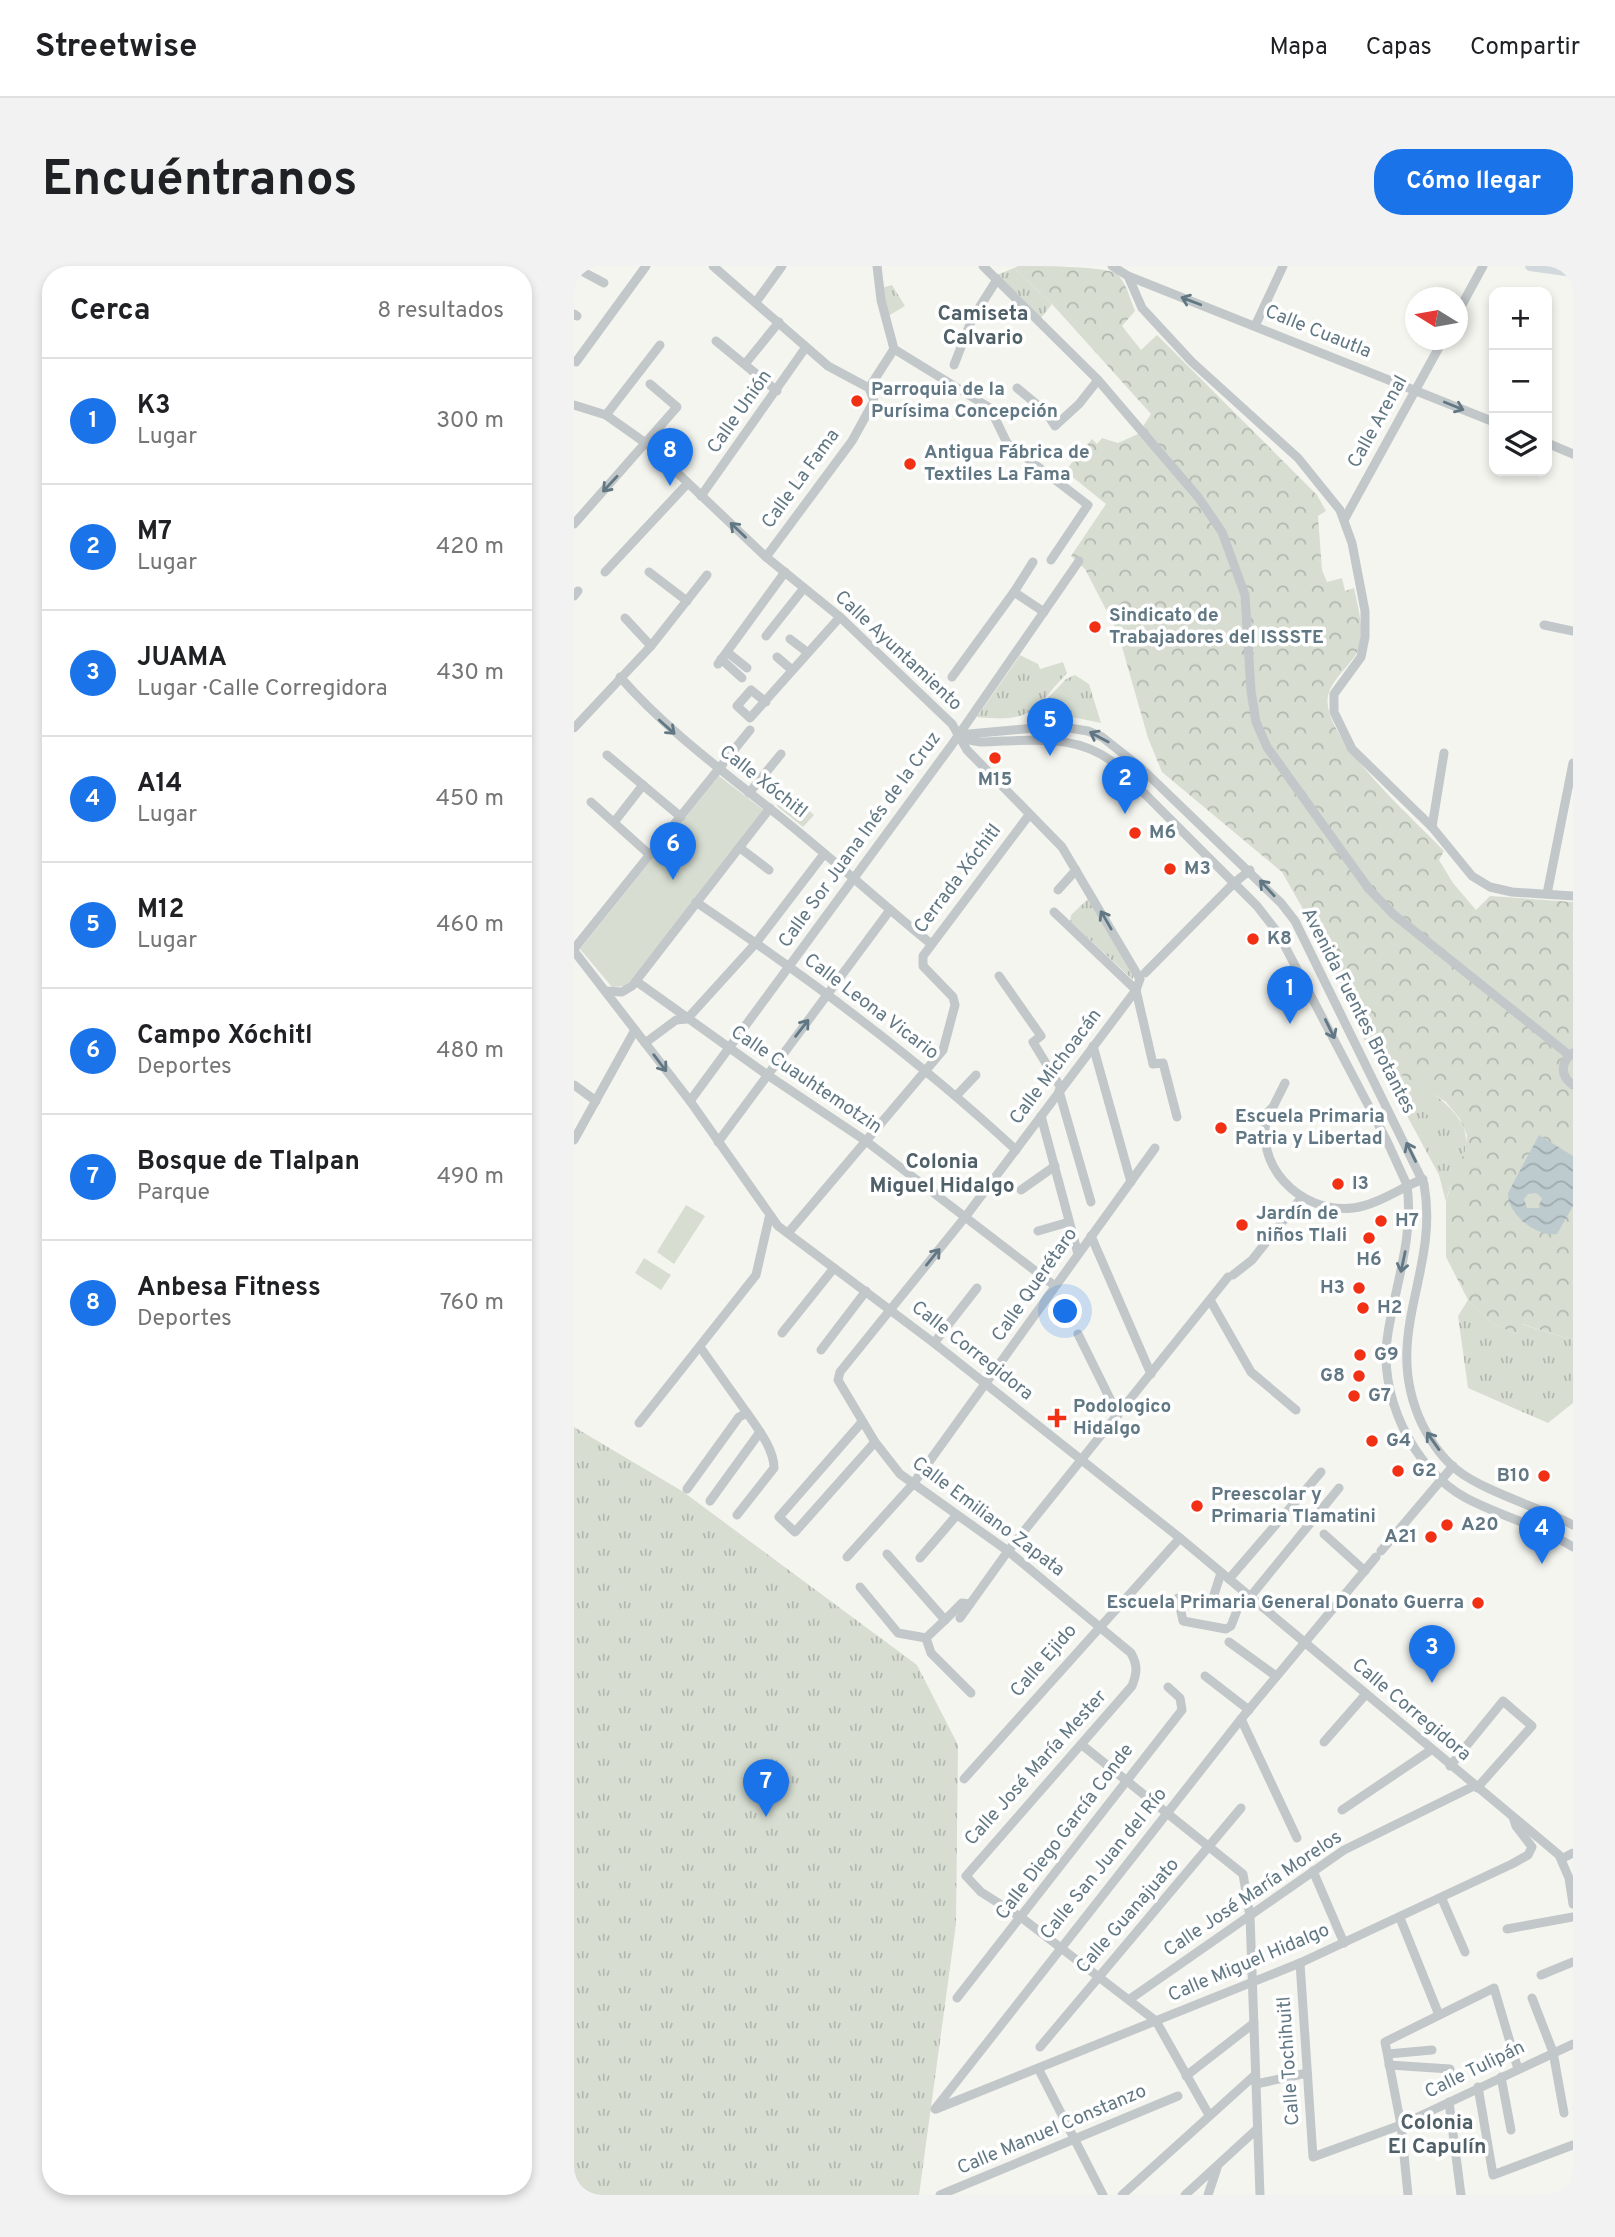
<!DOCTYPE html>
<html lang="es">
<meta charset="utf-8">
<style>
body{margin:0;font-family:Overpass,sans-serif;background:#f2f2f2;color:#202124}
.controls{position:absolute;right:21px;top:21px;display:grid;overflow:hidden;border-radius:14px;box-shadow:0 4px 10px #0003}
.controls button{width:63px;height:63px;display:grid;place-items:center;padding:0;border:0;border-bottom:2px solid #e0e0e0;background:#fff;color:#202124;font:35px sans-serif}
.compass{position:absolute;left:831px;top:21px;width:63px;height:63px;border-radius:50%;background:#fff;box-shadow:0 4px 10px #0003;rotate:281deg}
.you{position:absolute;left:492px;top:1046px;width:24px;height:24px;margin:-18px;border:5px solid #fff;border-radius:50%;background:#1a73e8;box-shadow:0 0 0 10px #1a73e833}
.badge{display:grid;place-items:center;width:46px;height:46px;border-radius:50%;background:#1a73e8;color:#fff;font-size:23px;font-weight:700}
.pin{position:absolute;translate:-50% -58px;filter:drop-shadow(0 2px 4px #0008)}
.pin::after{content:'';position:absolute;top:37px;width:24px;height:21px;background:inherit;clip-path:polygon(0 0,100% 0,50% 100%)}
.list{margin:0;padding:0;list-style:none}
h2{display:flex;justify-content:space-between;align-items:center;height:91px;margin:0;padding:0 28px;font-size:30px}
h2 small{font-size:23px;font-weight:400;color:#757577}
.list li{display:grid;grid-template-columns:46px 1fr auto;gap:21px;align-items:center;box-sizing:border-box;height:126px;padding:0 28px;border-top:2px solid #e0e0e0}
.list b{display:block;font-size:26px;white-space:nowrap}
.list p{margin:0;font-size:23px;white-space:nowrap;color:#757577}
.list em{font-size:23px;font-style:normal;color:#757577}
.icon{flex:none;width:38px;height:38px;fill:none;stroke:currentColor;stroke-width:2;stroke-linecap:round;stroke-linejoin:round}
.map{position:relative;flex:none;width:999px;height:1929px;overflow:hidden;border-radius:28px}
header{display:flex;align-items:center;gap:42px;box-sizing:border-box;height:98px;padding:0 35px;background:#fff;border-bottom:2px solid #e0e0e0}
header strong{font-size:33px}
nav{display:flex;gap:38px;margin-inline-start:auto;font-size:24px}
.intro{display:flex;align-items:center;justify-content:space-between;box-sizing:border-box;height:168px;padding:0 42px}
h1{margin:0;font-size:49px}
.button{padding:18px 32px;border-radius:28px;background:#1a73e8;color:#fff;font-size:24px;font-weight:700}
main{display:flex;gap:42px;padding:0 42px}
aside{flex:1;background:#fff;border-radius:28px;box-shadow:0 4px 10px #0003}
.map>svg:first-child{display:block}
.grass{fill:url(#grass-tufts)}
.forest{fill:url(#forest-crowns)}
.pitch{fill:#d7ddd1}
.water{fill:url(#water-waves);fill-rule:evenodd}
.lines{fill:none;stroke-linecap:round;stroke-linejoin:round}
.minor{stroke:#c2c7c9;stroke-width:9}
.major{stroke:#d2d9dc;stroke-width:10}
.oneway{stroke:#617884}
.poi-dot{fill:#f13014;stroke:#fff;stroke-width:2.5}
.labels{text-anchor:middle;dominant-baseline:central;stroke-width:7;stroke-linejoin:round;paint-order:stroke}
.street-label{font-size:19px;fill:#617884;stroke:#fff}
.poi-label{font-size:19px;font-weight:bold;fill:#617884;stroke:#fff;text-anchor:start}
.neighbourhood-label{font-size:21px;font-weight:bold;fill:#506069;stroke:#fff}
</style>
<header>
<strong>Streetwise</strong>
<nav><a>Mapa</a><a>Capas</a><a>Compartir</a></nav>
</header>
<div class="intro"><h1>Encuéntranos</h1><a class="button">Cómo llegar</a></div>
<main>
<aside>
<h2>Cerca<small>8 resultados</small></h2>
<ul class="list">
<li><span class="badge">1</span><div><b>K3</b><p>Lugar</p></div><em>300 m</em></li>
<li><span class="badge">2</span><div><b>M7</b><p>Lugar</p></div><em>420 m</em></li>
<li><span class="badge">3</span><div><b>JUAMA</b><p>Lugar · Calle Corregidora</p></div><em>430 m</em></li>
<li><span class="badge">4</span><div><b>A14</b><p>Lugar</p></div><em>450 m</em></li>
<li><span class="badge">5</span><div><b>M12</b><p>Lugar</p></div><em>460 m</em></li>
<li><span class="badge">6</span><div><b>Campo Xóchitl</b><p>Deportes</p></div><em>480 m</em></li>
<li><span class="badge">7</span><div><b>Bosque de Tlalpan</b><p>Parque</p></div><em>490 m</em></li>
<li><span class="badge">8</span><div><b>Anbesa Fitness</b><p>Deportes</p></div><em>760 m</em></li>
</ul>
</aside>
<div class="map">
<svg width="999" height="1929" viewBox="0 0 999 1929">
<defs>
<pattern id="grass-tufts" width="24" height="20" patternUnits="userSpaceOnUse" patternTransform="scale(1.75)"><rect width="24" height="20" fill="#d7ddd1"/><path d="M3 7l-1-3M5 7V3M7 7l1-3M15 17l-1-3M17 17v-4M19 17l1-3" fill="none" stroke="#b2b8af"/></pattern>
<pattern id="forest-crowns" width="20" height="18" patternUnits="userSpaceOnUse" patternTransform="scale(1.75)"><rect width="20" height="18" fill="#d7ddd1"/><path d="M2 6a3 3 0 1 1 6 0M12 15a3 3 0 1 1 6 0" fill="none" stroke="#b2b8af"/></pattern>
<pattern id="water-waves" width="16" height="10" patternUnits="userSpaceOnUse" patternTransform="scale(1.75)"><rect width="16" height="10" fill="#bdcbcf"/><path d="M0 5q4-4 8 0t8 0" fill="none" stroke="#9daaae"/></pattern>
</defs>
<rect width="100%" height="100%" fill="#f5f5f0"/>
<g class="grass">
<polygon points="440,2 478,38 467,52 423,9"/>
<polygon points="318,19 331,40 314,50 308,22"/>
<path d="M446,389L464,398L466,403L489,396L493,407C458,445 459,457 403,451Z"/>
<polygon points="501,409 515,418 527,457 493,450 458,449 492,413"/>
<polygon points="514,633 559,706 559,714 496,655 497,649"/>
<path d="M803,794C833,813 903,842 891,885C886,902 876,915 872,936L865,909Z"/>
<polygon points="894,1034 919,1058 943,1068 947,1058 999,1074 999,1137 974,1157 894,1122 884,1050"/>
<polygon points="0,1161 108,1225 343,1399 384,1479 382,1658 345,1929 0,1929"/>
</g>
<path class="forest" d="M444,0C466,0 526,0 542,7C552,15 556,33 561,45L548,60L567,84L583,69L743,229L752,245L744,250L748,304L753,316L768,312L771,325L780,322C784,341 793,372 781,390C772,403 757,415 754,430C746,471 842,555 870,585L865,594L879,617L902,644L916,630L999,636V1074L948,1058L943,1068L919,1058L894,1034L872,991V936L881,904L891,886L893,869L886,853L872,836L803,794L792,778L751,682L708,606L588,506L574,472L544,367L511,303L497,290L532,238L491,205L518,173L523,178L528,172L544,177L564,168L577,148L478,38L440,2Z"/>
<g class="pitch">
<polygon points="145,510 191,545 52,720 38,721 6,683"/>
<polygon points="214,527 240,549 229,561 203,540"/>
<polygon points="837,819 866,836 857,851 828,833"/>
<polygon points="112,939 131,950 100,998 83,986"/>
<polygon points="70,992 97,1009 87,1024 61,1007"/>
</g>
<path class="water" d="M965,869L999,890V940L983,968C962,971 933,948 934,927ZM962,927L968,932L965,942H953L950,933L954,928Z"/>
<g class="lines">
<g class="minor">
<polyline points="139,0 254,100 295,122"/>
<polyline points="409,0 524,114 624,231 648,266 671,329 677,425 682,456 693,481 795,623 819,648 995,789"/>
<polyline points="538,0 554,10 568,42 618,96 724,192 766,244 778,277 791,345 791,371 787,391 760,428 760,446 778,483 858,561 898,610 916,621 938,626 999,630"/>
<polyline points="0,1 30,17"/>
<polyline points="554,10 920,156"/>
<polyline points="182,36 208,0"/>
<polyline points="884,46 909,0"/>
<polyline points="0,48 3,50"/>
<polyline points="681,60 709,0"/>
<polyline points="142,75 203,125"/>
<polyline points="320,83 416,142 433,177 514,239 477,294"/>
<polyline points="2,96 72,0"/>
<polyline points="171,98 205,56"/>
<polyline points="380,99 398,53 422,15"/>
<polyline points="443,122 472,146 481,160 505,138 524,114"/>
<path d="M0,139L32,149L73,178L192,291L266,351L378,458L393,484L488,581L566,713L562,724L392,950L266,1106L264,1114L301,1176L326,1208L434,1285L557,1387C564,1400 563,1407 558,1420L392,1610L407,1626L448,1652L582,1755L635,1849"/>
<polyline points="32,149 86,79"/>
<polyline points="973,177 999,188"/>
<polyline points="127,230 232,81"/>
<polyline points="770,254 869,74"/>
<polyline points="0,258 103,141 76,118"/>
<polyline points="192,291 278,175 300,135 295,122 320,83 307,34 303,0"/>
<polyline points="31,306 114,217"/>
<polyline points="75,306 113,335"/>
<polyline points="440,326 459,296"/>
<polyline points="0,330 4,325"/>
<polyline points="51,352 77,380"/>
<polyline points="970,359 999,365"/>
<polyline points="192,370 230,322"/>
<polyline points="216,373 233,386"/>
<polyline points="153,386 173,402"/>
<polyline points="203,391 218,404"/>
<polyline points="147,393 168,412"/>
<polyline points="144,398 211,306"/>
<path d="M46,411C91,462 142,500 195,542C250,585 302,633 356,677"/>
<polyline points="378,411 440,326 470,346"/>
<polyline points="192,436 177,424 163,440 176,452 266,351"/>
<polyline points="0,462 77,380 133,309"/>
<path d="M384,469L482,460L514,465L528,471L566,501L707,637L721,655L850,918C866,1007 806,1069 848,1158C856,1174 869,1193 883,1204C909,1225 967,1242 999,1259"/>
<path d="M386,470C399,478 413,476 428,475C469,474 504,470 539,496L683,640L704,667L813,875L833,919C840,970 822,1017 814,1067C803,1126 838,1203 892,1232C926,1250 966,1260 999,1281"/>
<polyline points="33,489 107,551"/>
<polyline points="175,527 207,488"/>
<polyline points="17,536 76,589"/>
<polyline points="41,555 69,519"/>
<polyline points="858,561 870,487"/>
<polyline points="166,582 195,604"/>
<polyline points="484,624 502,604"/>
<polyline points="973,628 999,497"/>
<path d="M122,636C234,712 343,792 442,884"/>
<polyline points="480,646 562,724 579,798 589,797 603,851"/>
<polyline points="0,683 176,464"/>
<polyline points="0,685 116,835 204,960 360,1077 606,1272 985,1589 995,1612 999,1638"/>
<polyline points="571,707 660,617 676,604"/>
<polyline points="425,710 467,770 459,776 487,822"/>
<polyline points="62,715 192,808 292,875 481,1020"/>
<polyline points="32,725 48,726 58,720 196,542"/>
<polyline points="71,777 102,754 113,753 182,677 250,588"/>
<polyline points="519,780 557,916"/>
<path d="M999,787C986,796 986,810 999,819"/>
<path d="M711,817L699,841L694,846C678,898 725,948 779,942C803,939 826,922 849,913"/>
<polyline points="0,819 22,835"/>
<polyline points="485,825 517,936"/>
<polyline points="383,829 402,809"/>
<polyline points="116,835 377,480 505,295"/>
<polyline points="467,850 504,988"/>
<polyline points="0,874 61,764"/>
<polyline points="144,876 316,644"/>
<polyline points="447,924 481,900"/>
<polyline points="464,965 495,956"/>
<polyline points="214,967 369,784 381,739 379,731 349,700 349,690 455,549"/>
<polyline points="517,970 577,1108"/>
<polyline points="659,1009 678,994 728,931"/>
<polyline points="636,1034 677,1106 722,1144"/>
<polyline points="208,1067 260,1002"/>
<polyline points="504,1068 544,1149"/>
<polyline points="360,1077 403,1022"/>
<polyline points="247,1084 292,1025"/>
<polyline points="288,1156 205,1251 221,1266 301,1176"/>
<polyline points="65,1157 182,1009 195,952"/>
<polyline points="113,1223 165,1151 173,1147 126,1081"/>
<polyline points="136,1235 186,1166"/>
<path d="M163,1249L200,1202C200,1183 184,1163 173,1147"/>
<polyline points="750,1268 791,1305"/>
<polyline points="807,1285 879,1200"/>
<polyline points="313,1288 371,1354 388,1337 396,1338"/>
<polyline points="273,1291 339,1218 581,882"/>
<polyline points="346,1292 382,1250"/>
<polyline points="647,1307 638,1335 604,1332 609,1355 652,1363 657,1360 670,1326"/>
<polyline points="655,1313 747,1206"/>
<polyline points="286,1321 324,1367 352,1372 371,1354"/>
<polyline points="676,1331 765,1222"/>
<polyline points="386,1352 434,1285 654,1011"/>
<polyline points="352,1372 357,1387 397,1427"/>
<polyline points="655,1376 702,1410"/>
<polyline points="631,1410 675,1444"/>
<polyline points="667,1453 723,1572"/>
<polyline points="750,1476 792,1428"/>
<polyline points="508,1479 669,1608 676,1650 686,1929"/>
<polyline points="876,1500 929,1435 958,1460 903,1522"/>
<polyline points="390,1513 606,1272"/>
<polyline points="768,1544 857,1484"/>
<polyline points="989,1592 999,1587"/>
<polyline points="739,1605 770,1677"/>
<polyline points="868,1633 891,1686"/>
<polyline points="826,1652 865,1749"/>
<polyline points="933,1663 999,1651"/>
<polyline points="726,1697 739,1891 827,1859 999,1778"/>
<polyline points="967,1709 999,1696"/>
<polyline points="383,1732 608,1444 606,1432 594,1421"/>
<polyline points="958,1732 979,1786 990,1847"/>
<polyline points="556,1733 770,1584 900,1520"/>
<polyline points="466,1781 667,1542"/>
<polyline points="814,1788 858,1784"/>
<polyline points="815,1799 876,1803"/>
<polyline points="465,1804 529,1929"/>
<polyline points="612,1810 680,1757"/>
<polyline points="927,1811 937,1864"/>
<polyline points="682,1818 733,1807"/>
<polyline points="904,1821 919,1909 999,1879"/>
<polyline points="875,1836 887,1929"/>
<polyline points="361,1843 667,1453 802,1291"/>
<polyline points="362,1843 726,1697 938,1598 954,1589 958,1581 942,1560 939,1551"/>
<polyline points="366,1929 604,1830"/>
<polyline points="548,1929 681,1809"/>
<polyline points="611,1929 683,1863"/>
<polyline points="634,1929 643,1902"/>
<polyline points="834,1929 827,1859 811,1776 920,1722 944,1803"/>
</g>
<polyline class="major" points="956,0 999,6"/>
</g>
<defs><path id="oneway-shaft" d="M-6 0H5M1.5-3L5.5 0L1.5 3" fill="none" stroke-width="1.6" stroke-linecap="round" stroke-linejoin="round" transform="scale(1.75)"/></defs>
<g class="oneway">
<use href="#oneway-shaft" transform="translate(617 35) rotate(-159)"/>
<use href="#oneway-shaft" transform="translate(880 140) rotate(22)"/>
<use href="#oneway-shaft" transform="translate(36 218) rotate(133)"/>
<use href="#oneway-shaft" transform="translate(164 264) rotate(-136)"/>
<use href="#oneway-shaft" transform="translate(93 461) rotate(42)"/>
<use href="#oneway-shaft" transform="translate(525 471) rotate(-152)"/>
<use href="#oneway-shaft" transform="translate(693 622) rotate(-133)"/>
<use href="#oneway-shaft" transform="translate(532 654) rotate(-120)"/>
<use href="#oneway-shaft" transform="translate(228 762) rotate(-52)"/>
<use href="#oneway-shaft" transform="translate(756 763) rotate(64)"/>
<use href="#oneway-shaft" transform="translate(86 797) rotate(53)"/>
<use href="#oneway-shaft" transform="translate(837 886) rotate(-116)"/>
<use href="#oneway-shaft" transform="translate(359 991) rotate(-51)"/>
<use href="#oneway-shaft" transform="translate(829 996) rotate(102)"/>
<use href="#oneway-shaft" transform="translate(859 1175) rotate(-125)"/>
</g>
<g class="poi-dot">
<circle cx="283" cy="135" r="7"/>
<circle cx="336" cy="198" r="7"/>
<circle cx="521" cy="361" r="7"/>
<circle cx="421" cy="492" r="7"/>
<circle cx="561" cy="567" r="7"/>
<circle cx="596" cy="603" r="7"/>
<circle cx="679" cy="673" r="7"/>
<circle cx="647" cy="862" r="7"/>
<circle cx="764" cy="918" r="7"/>
<circle cx="807" cy="955" r="7"/>
<circle cx="668" cy="959" r="7"/>
<circle cx="795" cy="972" r="7"/>
<circle cx="785" cy="1022" r="7"/>
<circle cx="789" cy="1042" r="7"/>
<circle cx="786" cy="1089" r="7"/>
<circle cx="785" cy="1110" r="7"/>
<circle cx="780" cy="1130" r="7"/>
<path d="M479.5 1141.5h7v7h7v7h-7v7h-7v-7h-7v-7h7z"/>
<circle cx="798" cy="1175" r="7"/>
<circle cx="824" cy="1205" r="7"/>
<circle cx="970" cy="1210" r="7"/>
<circle cx="623" cy="1240" r="7"/>
<circle cx="873" cy="1259" r="7"/>
<circle cx="857" cy="1271" r="7"/>
<circle cx="904" cy="1337" r="7"/>
</g>
<g class="labels">
<g class="street-label">
<text transform="translate(744 66) rotate(22)">Calle Cuautla</text>
<text transform="translate(166 146) rotate(-55)">Calle Unión</text>
<text transform="translate(804 156) rotate(-61)">Calle Arenal</text>
<text transform="translate(227 213) rotate(-54)">Calle La Fama</text>
<text transform="translate(324 385) rotate(43)">Calle Ayuntamiento</text>
<text transform="translate(189 516) rotate(38)">Calle Xóchitl</text>
<text transform="translate(286 574) rotate(-54)">Calle Sor Juana Inés de la Cruz</text>
<text transform="translate(384 613) rotate(-53)">Cerrada Xóchitl</text>
<text transform="translate(297 741) rotate(37)">Calle Leona Vicario</text>
<text transform="translate(784 745) rotate(63)">Avenida Fuentes Brotantes</text>
<text transform="translate(482 801) rotate(-53)">Calle Michoacán</text>
<text transform="translate(232 814) rotate(34)">Calle Cuauhtemotzin</text>
<text transform="translate(461 1019) rotate(-55)">Calle Querétaro</text>
<text transform="translate(398 1085) rotate(38)">Calle Corregidora</text>
<text transform="translate(414 1251) rotate(37)">Calle Emiliano Zapata</text>
<text transform="translate(470 1395) rotate(-49)">Calle Ejido</text>
<text transform="translate(837 1444) rotate(40)">Calle Corregidora</text>
<text transform="translate(462 1502) rotate(-48)">Calle José María Mester</text>
<text transform="translate(491 1566) rotate(-53)">Calle Diego García Conde</text>
<text transform="translate(530 1598) rotate(-51)">Calle San Juan del Río</text>
<text transform="translate(679 1628) rotate(-34)">Calle José María Morelos</text>
<text transform="translate(554 1650) rotate(-49)">Calle Guanajuato</text>
<text transform="translate(675 1697) rotate(-23)">Calle Miguel Hidalgo</text>
<text transform="translate(715 1795) rotate(-94)">Calle Tochihuitl</text>
<text transform="translate(901 1804) rotate(-26)">Calle Tulipán</text>
<text transform="translate(478 1864) rotate(-23)">Calle Manuel Constanzo</text>
</g>
<g class="poi-label">
<text x="297" y="124">Parroquia de la<tspan x="297" dy="22">Purísima Concepción</tspan></text>
<text x="350" y="187">Antigua Fábrica de<tspan x="350" dy="22">Textiles La Fama</tspan></text>
<text x="535" y="350">Sindicato de<tspan x="535" dy="22">Trabajadores del ISSSTE</tspan></text>
<text x="421" y="514" text-anchor="middle">M15</text>
<text x="575" y="567">M6</text>
<text x="610" y="603">M3</text>
<text x="693" y="673">K8</text>
<text x="661" y="851">Escuela Primaria<tspan x="661" dy="22">Patria y Libertad</tspan></text>
<text x="778" y="918">I3</text>
<text x="682" y="948">Jardín de<tspan x="682" dy="22">niños Tlali</tspan></text>
<text x="821" y="955">H7</text>
<text x="795" y="994" text-anchor="middle">H6</text>
<text x="771" y="1022" text-anchor="end">H3</text>
<text x="803" y="1042">H2</text>
<text x="800" y="1089">G9</text>
<text x="771" y="1110" text-anchor="end">G8</text>
<text x="794" y="1130">G7</text>
<text x="499" y="1141">Podologico<tspan x="499" dy="22">Hidalgo</tspan></text>
<text x="812" y="1175">G4</text>
<text x="838" y="1205">G2</text>
<text x="956" y="1210" text-anchor="end">B10</text>
<text x="637" y="1229">Preescolar y<tspan x="637" dy="22">Primaria Tlamatini</tspan></text>
<text x="887" y="1259">A20</text>
<text x="843" y="1271" text-anchor="end">A21</text>
<text x="890" y="1337" text-anchor="end">Escuela Primaria General Donato Guerra</text>
</g>
<g class="neighbourhood-label">
<text x="409" y="48">Camiseta<tspan x="409" dy="24">Calvario</tspan></text>
<text x="368" y="896">Colonia<tspan x="368" dy="24">Miguel Hidalgo</tspan></text>
<text x="863" y="1857">Colonia<tspan x="863" dy="24">El Capulín</tspan></text>
</g>
</g>
</svg>
<div class="controls">
<button>+</button>
<button>−</button>
<button><svg class="icon" aria-label="layers" viewBox="0 0 24 24"><path d="M12 4l9 5-9 5-9-5zM3 14l9 5 9-5"/></svg></button>
</div>
<svg class="compass" viewBox="-18 -18 36 36"><path d="M0-13l5 13h-10z" fill="#e53935"/><path d="M0 13l5-13h-10z" fill="#757577"/></svg>
<div class="you"></div>
<div class="pin badge" style="left:716px;top:758px">1</div>
<div class="pin badge" style="left:551px;top:548px">2</div>
<div class="pin badge" style="left:858px;top:1417px">3</div>
<div class="pin badge" style="left:968px;top:1298px">4</div>
<div class="pin badge" style="left:476px;top:490px">5</div>
<div class="pin badge" style="left:99px;top:614px">6</div>
<div class="pin badge" style="left:192px;top:1551px">7</div>
<div class="pin badge" style="left:96px;top:220px">8</div>
</div>
</main>
